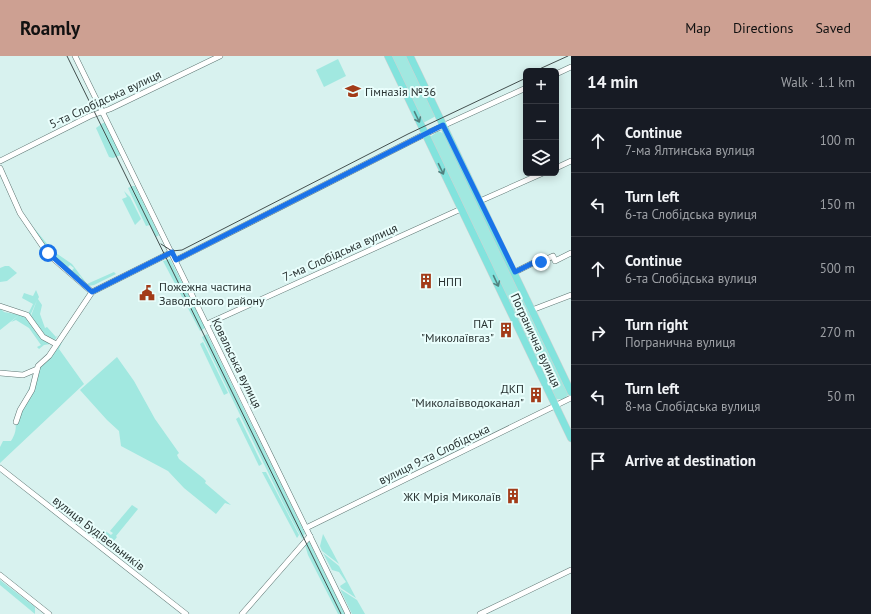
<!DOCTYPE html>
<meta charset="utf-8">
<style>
body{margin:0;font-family:"PT Sans",sans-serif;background:#242831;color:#f1f3f6}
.controls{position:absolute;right:12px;top:12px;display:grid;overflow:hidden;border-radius:6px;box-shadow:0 2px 10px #0003}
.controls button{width:36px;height:36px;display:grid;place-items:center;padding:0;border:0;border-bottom:1px solid #363941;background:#171b24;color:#f1f3f6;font:20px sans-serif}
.stop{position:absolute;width:12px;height:12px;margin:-9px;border:3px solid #1a73e8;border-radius:50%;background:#fff}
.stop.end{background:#1a73e8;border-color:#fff;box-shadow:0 1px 4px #0008}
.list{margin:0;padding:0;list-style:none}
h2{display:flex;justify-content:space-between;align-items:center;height:52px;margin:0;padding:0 16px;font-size:17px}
h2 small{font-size:13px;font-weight:400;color:#9ea1a6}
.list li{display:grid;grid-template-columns:26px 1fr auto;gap:12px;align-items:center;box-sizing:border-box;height:64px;padding:0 16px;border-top:1px solid #363941}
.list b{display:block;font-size:15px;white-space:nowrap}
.list p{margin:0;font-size:13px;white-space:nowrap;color:#9ea1a6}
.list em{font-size:13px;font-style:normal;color:#9ea1a6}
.icon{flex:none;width:22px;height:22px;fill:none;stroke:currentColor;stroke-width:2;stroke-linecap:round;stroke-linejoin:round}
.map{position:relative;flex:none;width:571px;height:558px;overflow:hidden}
header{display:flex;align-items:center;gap:24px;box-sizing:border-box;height:56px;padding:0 20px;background:#cda092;color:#111}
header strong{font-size:19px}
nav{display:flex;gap:22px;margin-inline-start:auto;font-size:14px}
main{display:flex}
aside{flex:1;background:#171b24}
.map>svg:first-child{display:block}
.green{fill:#a1e8e0}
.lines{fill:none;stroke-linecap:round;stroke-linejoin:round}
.minor-casing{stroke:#5e7673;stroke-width:6}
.major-casing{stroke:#d0d2d2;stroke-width:8}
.minor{stroke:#fff;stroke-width:5}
.major{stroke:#82e3dd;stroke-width:7}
.tram{stroke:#44504f;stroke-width:1}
.oneway{stroke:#51827f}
.route{stroke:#1a73e8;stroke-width:5}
.labels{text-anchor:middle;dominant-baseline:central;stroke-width:4;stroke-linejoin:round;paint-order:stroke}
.poi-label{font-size:12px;fill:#293332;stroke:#e9fefc;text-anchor:start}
.street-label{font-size:12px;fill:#293332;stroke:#e9fefc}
</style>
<header>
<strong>Roamly</strong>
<nav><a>Map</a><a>Directions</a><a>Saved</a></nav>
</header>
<main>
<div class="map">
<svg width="571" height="558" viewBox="0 0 571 558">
<rect width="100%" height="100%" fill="#d8f2ef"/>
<g class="green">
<polygon points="391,0 407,0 436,60 423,67"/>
<polygon points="338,3 346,20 324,31 316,14"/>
<polygon points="103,67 105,67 121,99 113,102 109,101 96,72"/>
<polygon points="438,75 445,78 568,335 568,339 564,343 556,343 430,81"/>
<polygon points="132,130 135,130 159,179 156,181 150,169 146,170 128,132"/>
<polygon points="124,135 130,141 141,163 135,169 122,143 127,141"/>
<polygon points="34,172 53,195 72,208 87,228 114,216 116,218 94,229 88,230 81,224 82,223 80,220 78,222 71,216 74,212 70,209 67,212 49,197 32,174"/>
<polygon points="170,203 204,269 205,272 200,275 163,205"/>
<polygon points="5,210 9,210 17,217 7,225 0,226 0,212"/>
<polygon points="36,234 39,241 38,243 42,249 40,258 45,272 47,271 56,281 58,279 55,284 45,280 31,260 37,244 30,260 28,258 33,248 22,242 24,237 33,240"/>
<polygon points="0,252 4,256 25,260 50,288 44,289 39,293 37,291 41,289 29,272 16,264 11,266 19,259 0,274"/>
<polygon points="207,278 305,477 302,483 285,451 202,281"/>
<path d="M61,284L62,286L59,293L84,328L0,407V391L3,385H11C15,379 17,372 15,366C25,348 29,327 39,311C43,304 52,300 56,294L55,292Z"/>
<polygon points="203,286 228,337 224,339 200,288"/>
<polygon points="117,301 134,325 155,363 179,397 177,399 179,403 203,422 206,425 205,427 231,449 225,447 216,458 184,432 168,415 121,390 119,375 107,364 80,334"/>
<polygon points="239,361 262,408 259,410 236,363"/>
<polygon points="262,416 266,416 299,479 297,482"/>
<polygon points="132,449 138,453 116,480 117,481 110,490 103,475 104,474 111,479 113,477 110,475"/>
<polygon points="323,478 339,508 322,495 320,490"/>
<polygon points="309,485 345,558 338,558 308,499 305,489"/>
<polygon points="323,497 339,510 356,542 341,532 340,530 346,526 339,516 332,514"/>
<polygon points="0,524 35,551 35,558 0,529"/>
<polygon points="340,533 357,544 365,558 352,558"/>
</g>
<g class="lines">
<defs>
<g id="minor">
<polyline points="75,0 348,558"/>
<polyline points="556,18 571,11"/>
<polyline points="0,105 90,60 110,53 220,0"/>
<polyline points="0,112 20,157 48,198 92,236"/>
<polyline points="556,112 571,105"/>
<polyline points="480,145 543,117"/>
<polyline points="176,204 425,78 526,32"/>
<polyline points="515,216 539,204 541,206 553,200 555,205 571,197"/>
<polyline points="0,250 27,259 43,281 56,288"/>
<polyline points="532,254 571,239"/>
<polyline points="207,268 461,153"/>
<polyline points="0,317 23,319 37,313"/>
<polyline points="16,366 20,354 32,334 38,310 49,300 92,236 172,196"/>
<polyline points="0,412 186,558"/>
<polyline points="306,472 571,342"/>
<polyline points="0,519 49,558"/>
<polyline points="242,558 310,480"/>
<polyline points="480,558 571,514"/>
</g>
<g id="major">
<polyline points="388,0 571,382"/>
<polyline points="410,0 571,336"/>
</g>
</defs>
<use href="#minor" class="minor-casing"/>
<use href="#major" class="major-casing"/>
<use href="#minor" class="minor"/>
<use href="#major" class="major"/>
<g class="tram">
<polyline points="67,0 341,558"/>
<polyline points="535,15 568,0"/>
<polyline points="161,188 172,195 182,194 408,78 526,22"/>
</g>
</g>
<defs><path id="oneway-shaft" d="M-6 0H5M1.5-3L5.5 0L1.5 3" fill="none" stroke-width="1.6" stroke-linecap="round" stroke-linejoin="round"/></defs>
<g class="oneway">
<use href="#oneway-shaft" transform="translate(417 61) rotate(64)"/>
<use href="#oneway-shaft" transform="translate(441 113) rotate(64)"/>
<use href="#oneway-shaft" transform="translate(496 225) rotate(65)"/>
</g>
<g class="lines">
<polyline class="route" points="48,197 92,236 172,196 176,204 443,69 515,216 539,204 541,206"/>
</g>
<defs>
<symbol id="school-bare" viewBox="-9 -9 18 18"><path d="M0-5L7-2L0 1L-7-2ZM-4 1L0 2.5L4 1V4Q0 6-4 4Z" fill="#a23b18" stroke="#e9fefc" stroke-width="2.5" paint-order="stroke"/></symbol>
<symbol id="building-bare" viewBox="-9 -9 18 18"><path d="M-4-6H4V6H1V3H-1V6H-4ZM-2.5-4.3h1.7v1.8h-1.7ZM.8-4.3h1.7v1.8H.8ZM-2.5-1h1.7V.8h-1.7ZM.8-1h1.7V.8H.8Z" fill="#a23b18" stroke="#e9fefc" stroke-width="2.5" paint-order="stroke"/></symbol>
<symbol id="civic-bare" viewBox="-9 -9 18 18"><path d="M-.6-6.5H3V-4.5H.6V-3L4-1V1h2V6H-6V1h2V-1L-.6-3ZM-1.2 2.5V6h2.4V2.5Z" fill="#a23b18" stroke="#e9fefc" stroke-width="2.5" paint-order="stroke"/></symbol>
</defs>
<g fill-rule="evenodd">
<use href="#school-bare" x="342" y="24" width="22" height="22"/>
<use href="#building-bare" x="415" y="214" width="22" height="22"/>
<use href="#civic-bare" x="136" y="226" width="22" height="22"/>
<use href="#building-bare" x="495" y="263" width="22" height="22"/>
<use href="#building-bare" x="525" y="328" width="22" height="22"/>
<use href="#building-bare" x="502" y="429" width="22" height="22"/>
</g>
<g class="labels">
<g class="poi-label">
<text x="365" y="35">Гімназія №36</text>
<text x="438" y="225">НПП</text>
<text x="159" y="230">Пожежна частина<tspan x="159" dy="14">Заводського району</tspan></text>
<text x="494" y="267" text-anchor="end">ПАТ<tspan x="494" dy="14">"Миколаївгаз"</tspan></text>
<text x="524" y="332" text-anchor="end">ДКП<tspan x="524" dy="14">"Миколаївводоканал"</tspan></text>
<text x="501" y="440" text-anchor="end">ЖК Мрія Миколаїв</text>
</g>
<g class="street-label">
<text transform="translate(105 43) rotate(-25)">5-та Слобідська вулиця</text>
<text transform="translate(340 196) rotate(-24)">7-ма Слобідська вулиця</text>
<text transform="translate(536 284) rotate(65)">Погранична вулиця</text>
<text transform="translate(237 307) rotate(64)">Ковальська вулиця</text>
<text transform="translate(434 398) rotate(-26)">вулиця 9-та Слобідська</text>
<text transform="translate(99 477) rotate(38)">вулиця Будівельників</text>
</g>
</g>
</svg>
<div class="controls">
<button>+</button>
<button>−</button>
<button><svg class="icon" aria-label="layers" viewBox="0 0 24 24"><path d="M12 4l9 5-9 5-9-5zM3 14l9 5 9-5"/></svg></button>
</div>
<div class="stop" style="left:48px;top:197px"></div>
<div class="stop end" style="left:541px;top:206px"></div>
</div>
<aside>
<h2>14 min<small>Walk · 1.1 km</small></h2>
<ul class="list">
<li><svg class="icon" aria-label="ahead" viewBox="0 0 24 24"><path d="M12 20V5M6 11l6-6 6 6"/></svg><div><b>Continue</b><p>7-ма Ялтинська вулиця</p></div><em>100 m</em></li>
<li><svg class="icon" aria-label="left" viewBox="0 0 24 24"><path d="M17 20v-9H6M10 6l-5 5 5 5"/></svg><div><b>Turn left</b><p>6-та Слобідська вулиця</p></div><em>150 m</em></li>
<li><svg class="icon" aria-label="ahead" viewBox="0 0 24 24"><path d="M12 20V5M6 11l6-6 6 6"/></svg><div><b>Continue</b><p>6-та Слобідська вулиця</p></div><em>500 m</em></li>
<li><svg class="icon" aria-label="right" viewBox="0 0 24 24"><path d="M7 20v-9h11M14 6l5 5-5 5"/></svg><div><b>Turn right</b><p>Погранична вулиця</p></div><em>270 m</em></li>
<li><svg class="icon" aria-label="left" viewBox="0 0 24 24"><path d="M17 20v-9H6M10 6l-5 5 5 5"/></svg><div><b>Turn left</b><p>8-ма Слобідська вулиця</p></div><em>50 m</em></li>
<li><svg class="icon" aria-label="arrive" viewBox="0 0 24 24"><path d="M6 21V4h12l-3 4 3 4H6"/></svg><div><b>Arrive at destination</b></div></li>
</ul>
</aside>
</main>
